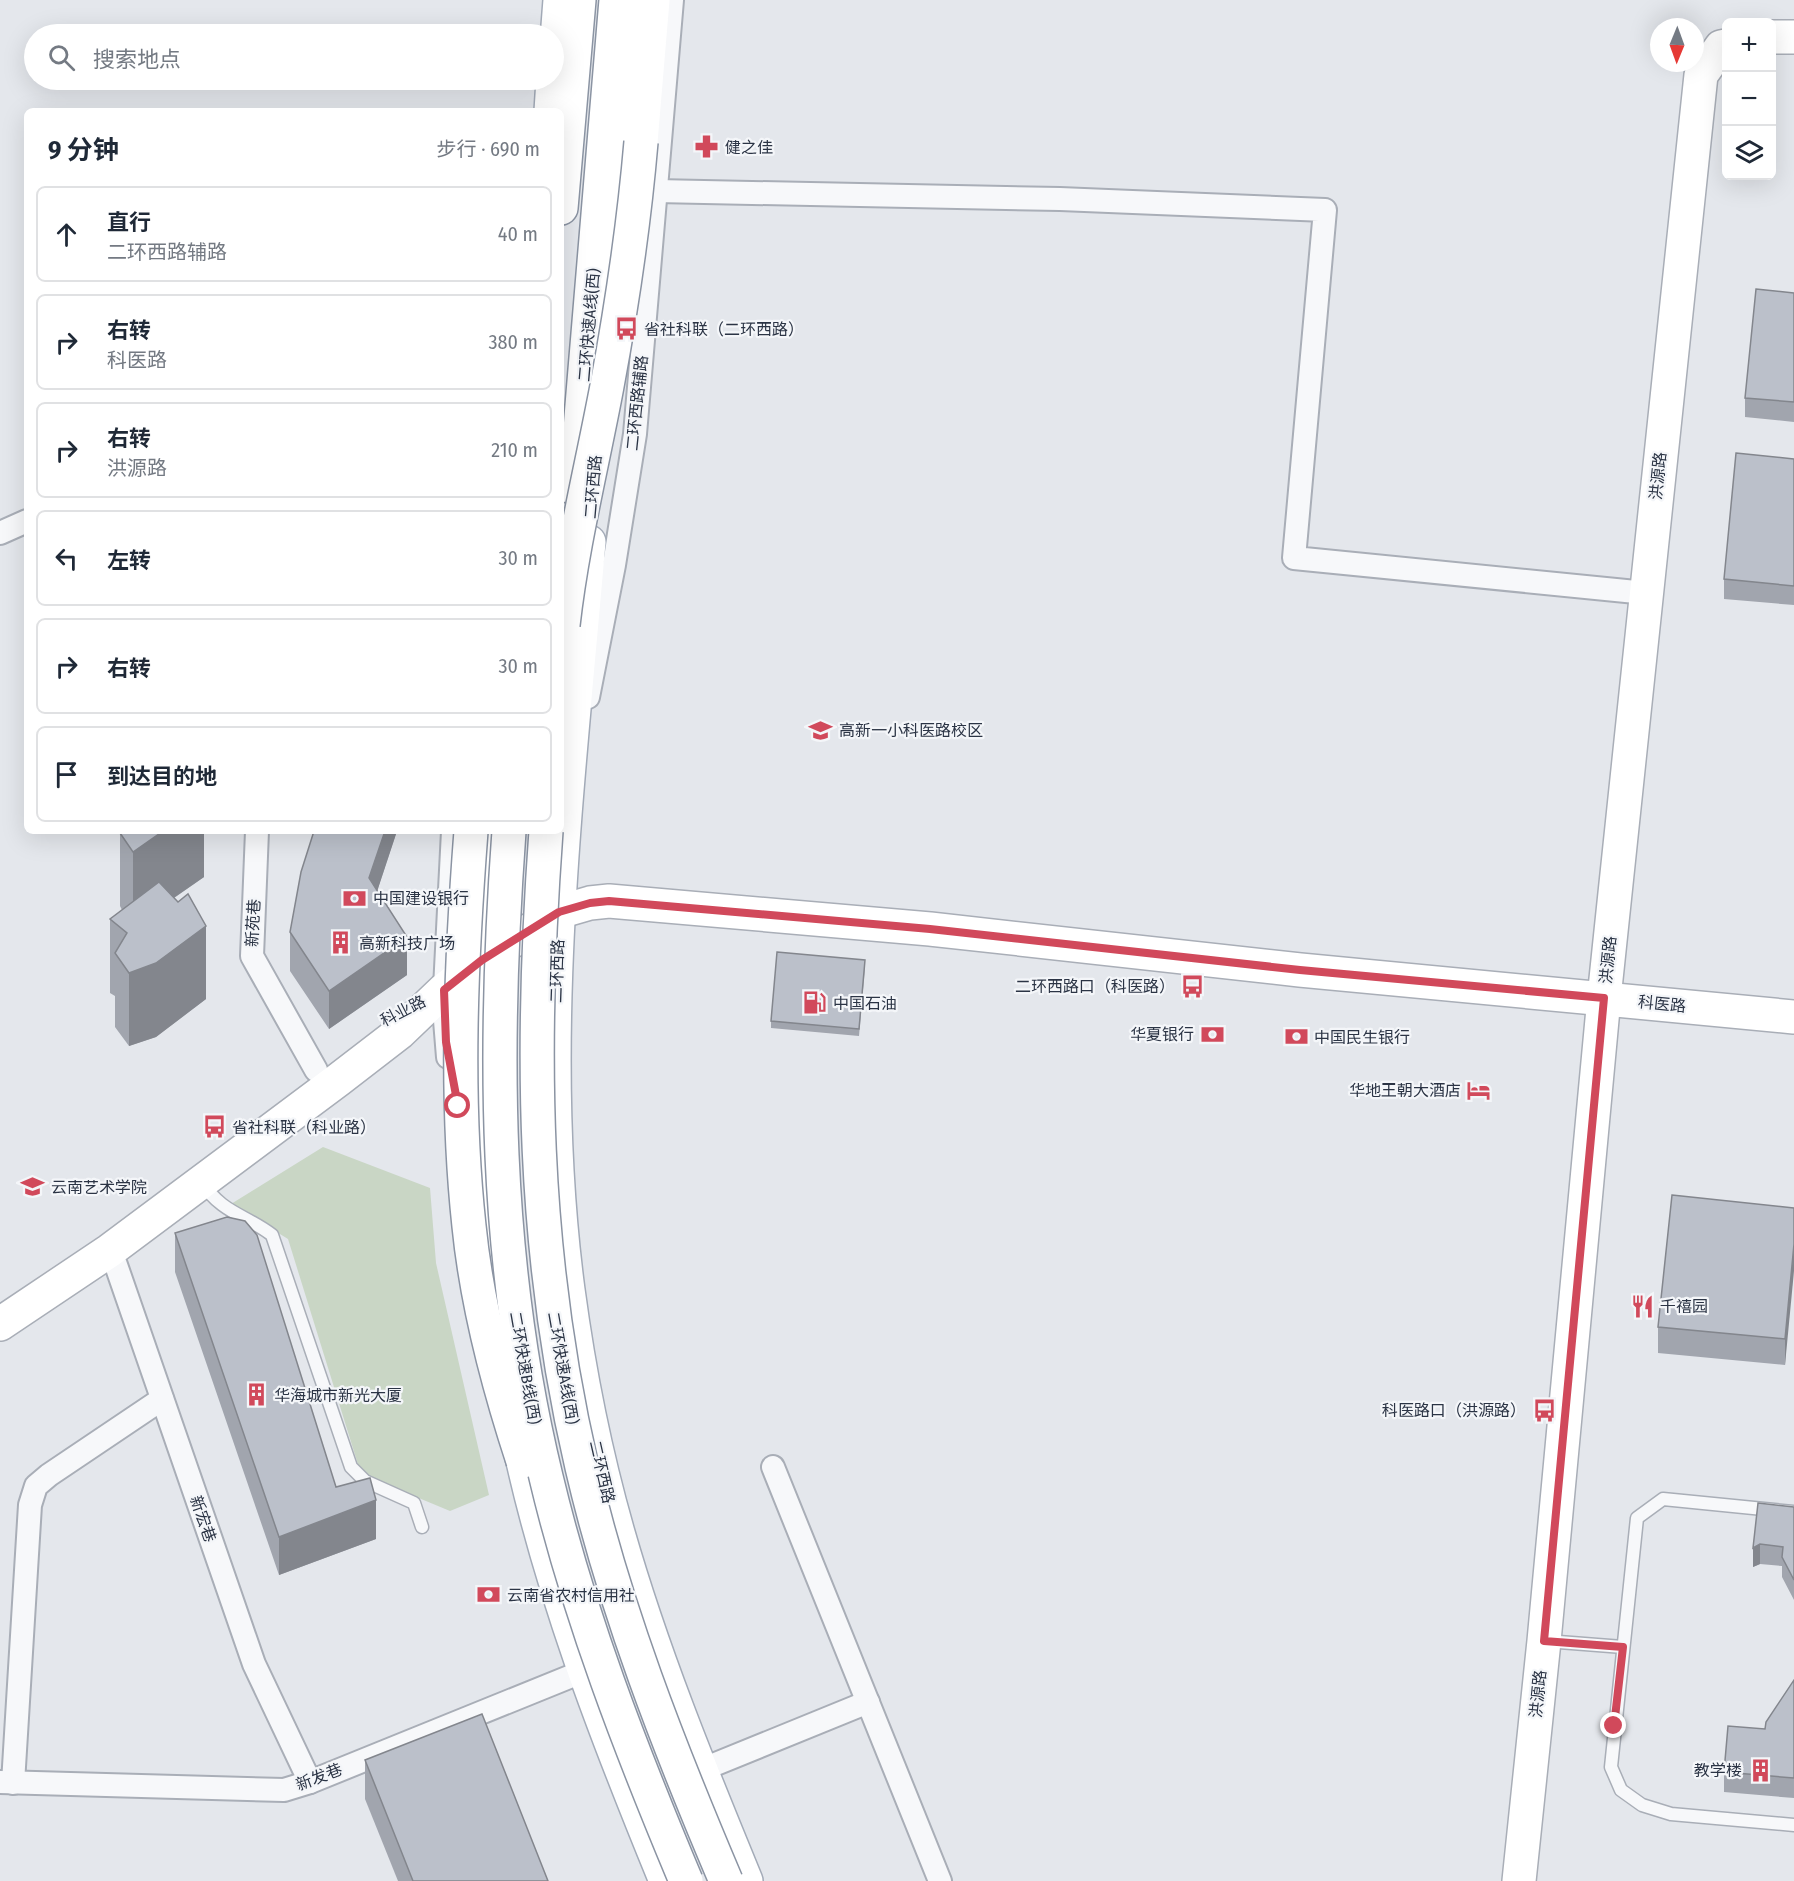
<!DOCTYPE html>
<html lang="zh">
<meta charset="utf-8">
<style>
body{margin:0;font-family:"Fira Sans Condensed","Noto Sans SC",sans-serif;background:#f6f6f7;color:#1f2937}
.controls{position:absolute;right:18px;top:18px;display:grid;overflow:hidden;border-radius:9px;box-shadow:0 6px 24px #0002}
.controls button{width:54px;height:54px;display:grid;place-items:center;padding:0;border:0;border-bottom:2px solid #e0e1e3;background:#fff;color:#1f2937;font:30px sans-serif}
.compass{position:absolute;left:1650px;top:18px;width:54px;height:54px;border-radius:50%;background:#fff;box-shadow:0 6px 24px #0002;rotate:181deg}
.stop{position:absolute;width:18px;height:18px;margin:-14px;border:4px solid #d1495b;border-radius:50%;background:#fff}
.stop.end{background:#d1495b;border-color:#fff;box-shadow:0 2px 6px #0008}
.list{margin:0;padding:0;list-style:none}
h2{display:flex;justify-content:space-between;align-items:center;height:78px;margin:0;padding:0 24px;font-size:26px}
h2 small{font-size:20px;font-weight:400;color:#747a83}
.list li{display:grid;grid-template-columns:39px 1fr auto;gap:18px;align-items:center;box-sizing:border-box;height:96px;margin:0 12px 12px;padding:0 12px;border:2px solid #e0e1e3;border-radius:9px}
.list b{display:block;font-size:22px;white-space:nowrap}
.list p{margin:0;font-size:20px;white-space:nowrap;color:#747a83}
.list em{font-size:20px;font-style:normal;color:#747a83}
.icon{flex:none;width:33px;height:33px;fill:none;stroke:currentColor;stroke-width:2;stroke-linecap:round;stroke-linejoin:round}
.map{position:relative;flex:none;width:1794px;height:1881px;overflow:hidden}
.search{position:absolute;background:#fff;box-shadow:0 6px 24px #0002;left:24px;top:24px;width:540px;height:66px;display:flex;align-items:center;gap:15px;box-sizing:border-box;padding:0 21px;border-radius:33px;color:#747a83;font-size:22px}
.panel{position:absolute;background:#fff;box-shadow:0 6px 24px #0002;left:24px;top:108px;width:540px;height:726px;border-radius:9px}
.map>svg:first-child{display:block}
.green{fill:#c9d6c5}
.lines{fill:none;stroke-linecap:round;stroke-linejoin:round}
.lane-casing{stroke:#a9aeb7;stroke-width:15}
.street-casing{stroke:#a9aeb7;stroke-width:26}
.secondary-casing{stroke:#a9aeb7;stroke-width:36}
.primary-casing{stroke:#a3abb8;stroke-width:36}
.highway-casing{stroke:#8b94a3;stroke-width:36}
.lane{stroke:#f7f8fa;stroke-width:12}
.street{stroke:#f7f8fa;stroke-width:22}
.secondary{stroke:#fff;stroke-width:33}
.primary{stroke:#fff;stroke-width:33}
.highway{stroke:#fff;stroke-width:33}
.highway-bridge-casing{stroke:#8b94a3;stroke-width:36;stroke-linecap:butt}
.highway-bridge{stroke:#fff;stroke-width:33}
.wall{fill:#a1a5ae}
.shaded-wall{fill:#83868d}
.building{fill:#bbc0ca;stroke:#83868d;stroke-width:1.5}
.route{stroke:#d1495b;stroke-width:8}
.labels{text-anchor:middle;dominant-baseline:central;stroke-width:4.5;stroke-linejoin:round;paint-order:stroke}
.poi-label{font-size:16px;fill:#2b3445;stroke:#f4f6f9;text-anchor:start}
.street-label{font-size:16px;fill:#2b3445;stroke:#f4f6f9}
</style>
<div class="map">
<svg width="1794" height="1881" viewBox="0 0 1794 1881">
<rect width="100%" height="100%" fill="#e4e7ec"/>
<polygon class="green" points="323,1147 430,1188 436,1263 489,1495 450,1511 361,1474 288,1239 231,1204"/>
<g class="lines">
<defs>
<g id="lane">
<path d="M202,1182C221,1213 246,1215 272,1235L351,1467L365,1481L414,1503L422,1527"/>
<polyline points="1794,1512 1663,1499 1637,1518 1611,1767 1621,1790 1642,1805 1671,1814 1794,1825"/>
<polyline points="1546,1641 1623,1647"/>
</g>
<g id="street">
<polyline points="656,191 1060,199 1325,210 1294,558 1646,593"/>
<polyline points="0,533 27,521"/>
<polyline points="588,697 614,565 635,434 672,0"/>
<polyline points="257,831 252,956 316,1070"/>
<polyline points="448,1057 444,1008 453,831"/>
<polyline points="109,1251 116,1265 254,1664 310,1782"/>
<polyline points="773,1467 940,1881"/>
<polyline points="701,1770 868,1702"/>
<polyline points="0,1782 284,1790 310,1782 584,1671"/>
<polyline points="13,1783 30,1505 36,1486 49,1475 162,1399"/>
</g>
<g id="secondary">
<polyline points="1772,37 1794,37"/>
<polyline points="0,1324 109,1251 338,1080 399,1033 444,990 482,960 559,912 590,903 609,901 930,929 1300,970 1794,1017"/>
<polyline points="1519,1881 1544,1641 1604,998 1701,75 1721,47 1726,46"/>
</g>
<g id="primary">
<polyline points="554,78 560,0"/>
<polyline points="551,111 553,80"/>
<polyline points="612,269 635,0"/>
<path d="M589,542C568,790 535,1042 568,1290C579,1372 595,1453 618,1533C652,1652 699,1767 746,1881"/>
<path d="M490,831C478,989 474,1149 496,1306"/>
<path d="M517,1434C549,1588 606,1735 666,1881"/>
</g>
<g id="highway">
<polyline points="641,142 653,0"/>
<polyline points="561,208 579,0"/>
<polyline points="575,489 616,0"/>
<polyline points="561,649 565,597"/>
</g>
</defs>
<use href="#lane" class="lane-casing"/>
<use href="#street" class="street-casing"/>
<use href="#secondary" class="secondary-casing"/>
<use href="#primary" class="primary-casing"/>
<use href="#highway" class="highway-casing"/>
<use href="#lane" class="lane"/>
<use href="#street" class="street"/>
<use href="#secondary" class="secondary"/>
<use href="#primary" class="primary"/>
<use href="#highway" class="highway"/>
<defs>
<g id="highway-bridge">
<path d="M563,625C572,545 592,466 607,386C622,305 634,224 641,142"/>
<path d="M471,831C461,962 455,1096 469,1226C477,1306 498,1385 523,1461"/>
<path d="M509,831C493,1050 494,1262 546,1477C579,1616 631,1750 686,1881"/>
<path d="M546,831C530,1049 532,1253 582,1467C615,1609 669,1747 726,1881"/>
</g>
</defs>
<use href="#highway-bridge" class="highway-bridge-casing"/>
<use href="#highway-bridge" class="highway-bridge"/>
</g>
<g class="wall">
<polygon points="1794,293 1794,422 1745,417 1745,398"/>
<polygon points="1794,459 1794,605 1724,599 1724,579"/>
<polygon points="204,831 204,877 174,898 206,999 156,1037 129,1046 115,1027 115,996 110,993 110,919 122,910 120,906 120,833"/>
<polygon points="314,831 396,831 396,834 377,891 407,975 329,1029 290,971 290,932"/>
<polygon points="865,967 859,1036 771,1028 771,1021"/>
<polygon points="1794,1208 1785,1365 1658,1353 1658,1327"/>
<polygon points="175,1233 336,1487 376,1539 279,1575 175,1272"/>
<polygon points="1794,1507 1794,1600 1782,1577 1782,1566 1760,1564 1753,1567 1753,1548"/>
<polygon points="1794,1680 1794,1798 1724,1792 1724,1772 1765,1729"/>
<polygon points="365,1760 548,1881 398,1881 365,1799"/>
</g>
<g class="shaded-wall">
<polygon points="163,831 204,831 204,877 133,926 133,852"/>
<polygon points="385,831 396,831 396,834 369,916 369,878"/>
<polygon points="206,926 206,999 156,1037 129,1046 129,973"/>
<polygon points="407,937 407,975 329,1029 329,991"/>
<polygon points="1794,1244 1794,1271 1785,1365 1785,1339"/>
<polygon points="376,1500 376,1539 279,1575 279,1537"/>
<polygon points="1760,1544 1760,1564 1753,1567 1753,1548"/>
</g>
<g class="building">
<polygon points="1756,289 1794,293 1794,402 1745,398"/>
<polygon points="1736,453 1794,459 1794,586 1724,579"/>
<polygon points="122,831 163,831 133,852 120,833"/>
<polygon points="314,831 385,831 369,878 407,937 329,991 290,932 301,872"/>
<polygon points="159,882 178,902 188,894 206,926 156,963 129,973 115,953 127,933 110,919"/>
<polygon points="777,952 865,960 859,1029 771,1021"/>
<polygon points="1672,1195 1794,1208 1794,1244 1785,1339 1658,1327"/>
<polygon points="227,1217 245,1221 257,1235 336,1487 370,1478 376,1500 279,1537 175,1233"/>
<polygon points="1758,1503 1794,1507 1794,1580 1782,1557 1783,1547 1760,1544 1753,1548"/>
<polygon points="1794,1680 1794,1778 1724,1772 1728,1726 1765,1729 1766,1722"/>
<polygon points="482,1714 548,1881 413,1881 365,1760"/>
</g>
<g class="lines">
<polyline class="route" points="458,1106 446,1042 444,990 482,960 559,912 590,903 609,901 930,929 1300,970 1604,998 1544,1641 1623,1647 1614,1726"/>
</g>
<defs>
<symbol id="pharmacy-bare" viewBox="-9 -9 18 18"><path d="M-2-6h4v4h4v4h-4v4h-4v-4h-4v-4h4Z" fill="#d1495b" stroke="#f4f6f9" stroke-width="2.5" paint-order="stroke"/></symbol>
<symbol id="bus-bare" viewBox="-9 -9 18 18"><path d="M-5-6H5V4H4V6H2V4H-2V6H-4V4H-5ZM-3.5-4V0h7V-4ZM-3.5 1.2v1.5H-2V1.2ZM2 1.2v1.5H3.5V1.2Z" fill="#d1495b" stroke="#f4f6f9" stroke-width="2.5" paint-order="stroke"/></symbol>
<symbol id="school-bare" viewBox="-9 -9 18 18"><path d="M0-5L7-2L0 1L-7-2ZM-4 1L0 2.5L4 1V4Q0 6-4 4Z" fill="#d1495b" stroke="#f4f6f9" stroke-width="2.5" paint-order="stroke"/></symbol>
<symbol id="bank-bare" viewBox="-9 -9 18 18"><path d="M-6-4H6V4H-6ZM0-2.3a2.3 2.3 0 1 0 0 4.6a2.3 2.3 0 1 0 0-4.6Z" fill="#d1495b" stroke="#f4f6f9" stroke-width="2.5" paint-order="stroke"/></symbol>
<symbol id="building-bare" viewBox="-9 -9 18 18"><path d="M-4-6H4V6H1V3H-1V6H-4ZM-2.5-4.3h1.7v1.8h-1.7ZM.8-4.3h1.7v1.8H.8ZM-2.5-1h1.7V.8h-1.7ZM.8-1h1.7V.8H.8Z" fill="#d1495b" stroke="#f4f6f9" stroke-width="2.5" paint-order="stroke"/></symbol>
<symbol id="fuel-bare" viewBox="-9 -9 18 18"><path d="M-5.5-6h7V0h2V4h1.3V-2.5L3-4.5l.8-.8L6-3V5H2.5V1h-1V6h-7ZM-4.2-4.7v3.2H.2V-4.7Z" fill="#d1495b" stroke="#f4f6f9" stroke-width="2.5" paint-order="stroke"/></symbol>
<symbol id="hotel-bare" viewBox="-9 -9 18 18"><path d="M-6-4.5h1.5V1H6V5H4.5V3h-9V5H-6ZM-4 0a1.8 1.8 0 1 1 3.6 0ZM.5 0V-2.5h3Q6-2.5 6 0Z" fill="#d1495b" stroke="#f4f6f9" stroke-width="2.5" paint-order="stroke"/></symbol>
<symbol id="university-bare" viewBox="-9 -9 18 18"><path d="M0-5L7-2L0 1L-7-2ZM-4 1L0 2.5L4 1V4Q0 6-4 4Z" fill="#d1495b" stroke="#f4f6f9" stroke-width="2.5" paint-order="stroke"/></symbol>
<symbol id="restaurant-bare" viewBox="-9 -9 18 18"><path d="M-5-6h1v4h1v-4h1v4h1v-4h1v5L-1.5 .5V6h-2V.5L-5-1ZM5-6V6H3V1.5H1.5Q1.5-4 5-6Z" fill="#d1495b" stroke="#f4f6f9" stroke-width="2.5" paint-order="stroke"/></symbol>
</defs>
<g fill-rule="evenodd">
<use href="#pharmacy-bare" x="690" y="130" width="33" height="33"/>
<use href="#bus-bare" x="610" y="312" width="33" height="33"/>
<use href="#school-bare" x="804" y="714" width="33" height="33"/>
<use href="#bank-bare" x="338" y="882" width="33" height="33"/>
<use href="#building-bare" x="324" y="926" width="33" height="33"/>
<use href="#bus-bare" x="1176" y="970" width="33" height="33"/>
<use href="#fuel-bare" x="798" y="986" width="33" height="33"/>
<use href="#bank-bare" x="1196" y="1018" width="33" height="33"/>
<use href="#bank-bare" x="1280" y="1020" width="33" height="33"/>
<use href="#hotel-bare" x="1462" y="1074" width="33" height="33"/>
<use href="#bus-bare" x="198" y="1110" width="33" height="33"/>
<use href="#university-bare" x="16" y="1170" width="33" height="33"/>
<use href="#restaurant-bare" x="1626" y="1290" width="33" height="33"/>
<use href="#building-bare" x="240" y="1378" width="33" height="33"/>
<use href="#bus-bare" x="1528" y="1394" width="33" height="33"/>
<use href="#bank-bare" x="472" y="1578" width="33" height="33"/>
<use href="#building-bare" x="1744" y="1754" width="33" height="33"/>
</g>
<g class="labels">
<g class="poi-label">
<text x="725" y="147">健之佳</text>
<text x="644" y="329">省社科联（二环西路）</text>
<text x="839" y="730">高新一小科医路校区</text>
<text x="373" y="898">中国建设银行</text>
<text x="359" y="943">高新科技广场</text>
<text x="1175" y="986" text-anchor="end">二环西路口（科医路）</text>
<text x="833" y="1003">中国石油</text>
<text x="1194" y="1034" text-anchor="end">华夏银行</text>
<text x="1314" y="1037">中国民生银行</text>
<text x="1461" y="1090" text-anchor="end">华地王朝大酒店</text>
<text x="232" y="1127">省社科联（科业路）</text>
<text x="51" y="1187">云南艺术学院</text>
<text x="1660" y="1306">千禧园</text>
<text x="274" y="1395">华海城市新光大厦</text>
<text x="1526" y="1410" text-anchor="end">科医路口（洪源路）</text>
<text x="507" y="1595">云南省农村信用社</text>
<text x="1742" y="1770" text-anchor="end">教学楼</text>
</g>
<g class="street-label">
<text transform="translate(589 325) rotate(-85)">二环快速A线(西)</text>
<text transform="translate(637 403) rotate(-84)">二环西路辅路</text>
<text transform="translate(1658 476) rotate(-84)">洪源路</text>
<text transform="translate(593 487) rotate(-85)">二环西路</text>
<text transform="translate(253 923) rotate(-87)">新苑巷</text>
<text transform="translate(1608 960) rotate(-84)">洪源路</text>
<text transform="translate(557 971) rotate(-88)">二环西路</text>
<text transform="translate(1662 1004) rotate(6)">科医路</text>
<text transform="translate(403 1011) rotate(-27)">科业路</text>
<text transform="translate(525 1368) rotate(80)">二环快速B线(西)</text>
<text transform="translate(563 1368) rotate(80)">二环快速A线(西)</text>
<text transform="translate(602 1472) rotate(77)">二环西路</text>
<text transform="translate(203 1519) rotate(71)">新宏巷</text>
<text transform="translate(1538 1694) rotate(-84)">洪源路</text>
<text transform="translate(319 1777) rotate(-21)">新发巷</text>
</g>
</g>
</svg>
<div class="controls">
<button>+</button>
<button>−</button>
<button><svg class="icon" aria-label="layers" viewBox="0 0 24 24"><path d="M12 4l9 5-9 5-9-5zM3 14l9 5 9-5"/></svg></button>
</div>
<svg class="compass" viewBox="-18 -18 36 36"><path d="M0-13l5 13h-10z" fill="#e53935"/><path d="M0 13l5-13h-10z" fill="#747a83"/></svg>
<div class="stop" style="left:458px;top:1106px"></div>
<div class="stop end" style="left:1614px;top:1726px"></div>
<div class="search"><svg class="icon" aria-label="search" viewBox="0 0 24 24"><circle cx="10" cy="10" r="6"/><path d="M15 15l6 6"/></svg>搜索地点</div>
<section class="panel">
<h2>9 分钟<small>步行 · 690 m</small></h2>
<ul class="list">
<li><svg class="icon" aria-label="ahead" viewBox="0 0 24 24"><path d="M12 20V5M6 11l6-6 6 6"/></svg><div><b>直行</b><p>二环西路辅路</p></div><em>40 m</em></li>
<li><svg class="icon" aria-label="right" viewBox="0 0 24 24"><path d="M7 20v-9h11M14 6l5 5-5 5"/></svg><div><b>右转</b><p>科医路</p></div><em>380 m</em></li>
<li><svg class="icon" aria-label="right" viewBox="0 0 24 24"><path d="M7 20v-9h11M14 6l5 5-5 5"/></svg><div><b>右转</b><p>洪源路</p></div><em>210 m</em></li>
<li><svg class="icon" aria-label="left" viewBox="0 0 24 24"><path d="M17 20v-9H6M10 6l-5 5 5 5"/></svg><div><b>左转</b></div><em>30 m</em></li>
<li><svg class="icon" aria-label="right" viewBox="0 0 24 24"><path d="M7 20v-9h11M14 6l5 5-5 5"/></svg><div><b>右转</b></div><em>30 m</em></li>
<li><svg class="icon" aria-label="arrive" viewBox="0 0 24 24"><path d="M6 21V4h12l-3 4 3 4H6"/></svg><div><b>到达目的地</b></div></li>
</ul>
</section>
</div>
